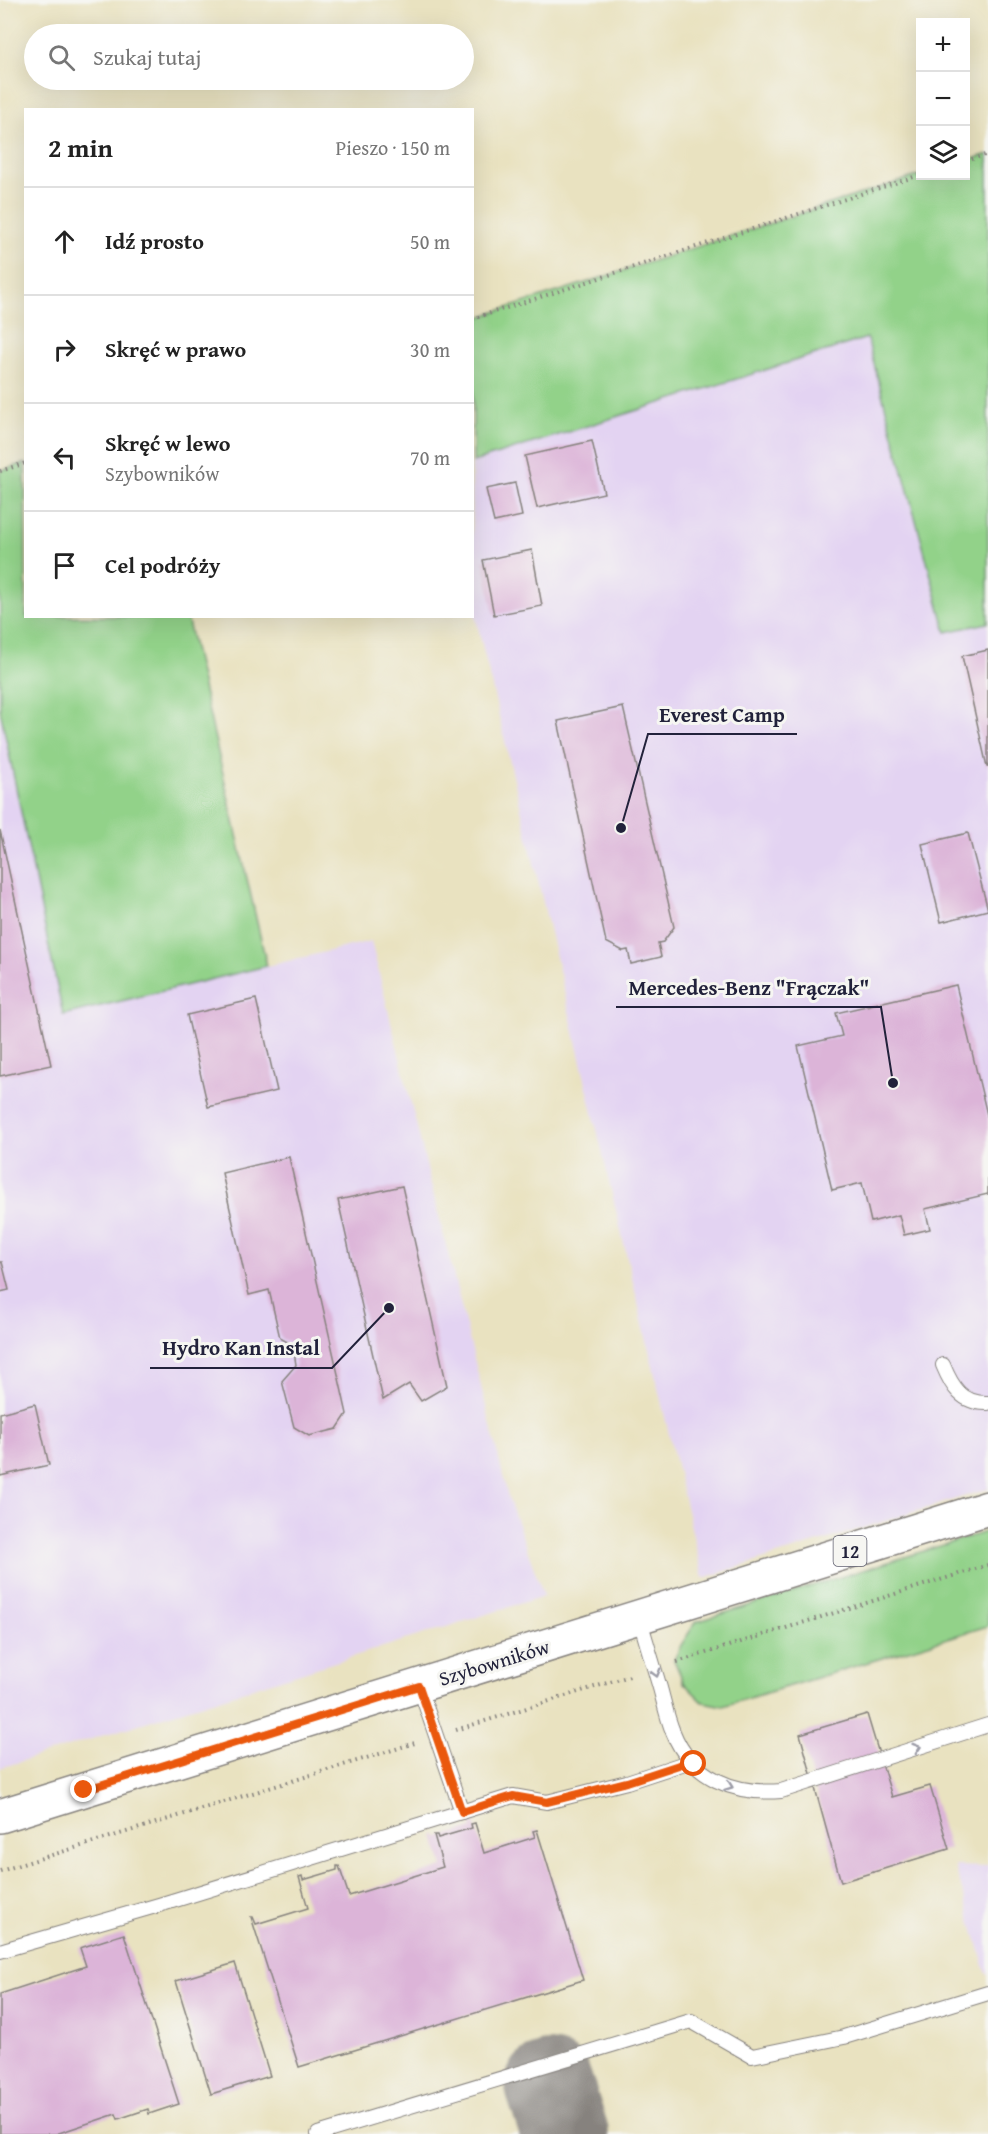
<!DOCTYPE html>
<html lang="pl">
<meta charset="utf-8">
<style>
body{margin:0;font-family:"Gentium Book Plus",serif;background:#f6f6f6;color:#222}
.controls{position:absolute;right:18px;top:18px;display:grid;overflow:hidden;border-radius:0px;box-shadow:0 6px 24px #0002}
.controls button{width:54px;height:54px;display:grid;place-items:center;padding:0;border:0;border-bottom:2px solid #e0e0e0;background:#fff;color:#222;font:30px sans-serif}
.stop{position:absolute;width:18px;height:18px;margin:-14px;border:4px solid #ea580c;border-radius:50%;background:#fff}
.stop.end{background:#ea580c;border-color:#fff;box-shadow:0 2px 6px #0008}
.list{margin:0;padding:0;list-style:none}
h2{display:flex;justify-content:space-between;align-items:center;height:78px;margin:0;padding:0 24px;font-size:26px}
h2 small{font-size:20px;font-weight:400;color:#767676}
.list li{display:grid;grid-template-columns:39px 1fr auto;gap:18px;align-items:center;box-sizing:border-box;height:108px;padding:0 24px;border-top:2px solid #e0e0e0}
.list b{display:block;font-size:22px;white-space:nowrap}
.list p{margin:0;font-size:20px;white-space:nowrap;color:#767676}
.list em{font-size:20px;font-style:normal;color:#767676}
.icon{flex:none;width:33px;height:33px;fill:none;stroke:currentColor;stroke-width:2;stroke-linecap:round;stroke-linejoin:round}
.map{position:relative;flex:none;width:988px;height:2134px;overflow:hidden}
.search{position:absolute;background:#fff;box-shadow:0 6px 24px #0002;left:24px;top:24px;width:450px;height:66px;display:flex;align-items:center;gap:15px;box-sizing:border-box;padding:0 21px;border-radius:33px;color:#767676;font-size:22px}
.panel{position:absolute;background:#fff;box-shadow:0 6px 24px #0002;left:24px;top:108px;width:450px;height:510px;border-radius:0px}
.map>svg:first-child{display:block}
.built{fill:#e3d3f2}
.green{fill:#92d289;stroke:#5a7a62;stroke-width:1.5}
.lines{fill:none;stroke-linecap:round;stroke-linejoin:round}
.taxiway{stroke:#86827e;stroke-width:88}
.building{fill:#dcb4d8}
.lane-casing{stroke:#86827e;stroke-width:16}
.primary-casing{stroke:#86827e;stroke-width:36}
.path{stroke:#86827e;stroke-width:4;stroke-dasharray:1.5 4.5;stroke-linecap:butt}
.lane{stroke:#fff;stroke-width:14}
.primary{stroke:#fff;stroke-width:33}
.oneway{stroke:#9c9ca7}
.route{stroke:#ea580c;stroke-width:8}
.labels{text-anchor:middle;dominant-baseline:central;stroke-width:6;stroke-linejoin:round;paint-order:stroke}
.shield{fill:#f6f6f2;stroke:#626272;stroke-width:1.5}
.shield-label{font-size:18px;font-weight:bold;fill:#22223b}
.street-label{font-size:20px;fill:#22223b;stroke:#f6f6f2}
.leader{fill:none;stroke:#22223b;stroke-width:2}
.callout-dot{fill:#22223b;stroke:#f6f6f2;stroke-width:2}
.callout-label{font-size:21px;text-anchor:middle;font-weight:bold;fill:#22223b;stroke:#f6f6f2;stroke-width:6;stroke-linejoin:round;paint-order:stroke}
</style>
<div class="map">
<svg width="988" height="2134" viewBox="0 0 988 2134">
<rect width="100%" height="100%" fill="#f6f6f2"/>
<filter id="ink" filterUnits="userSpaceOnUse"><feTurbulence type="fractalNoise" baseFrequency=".0167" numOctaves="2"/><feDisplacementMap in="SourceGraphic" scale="12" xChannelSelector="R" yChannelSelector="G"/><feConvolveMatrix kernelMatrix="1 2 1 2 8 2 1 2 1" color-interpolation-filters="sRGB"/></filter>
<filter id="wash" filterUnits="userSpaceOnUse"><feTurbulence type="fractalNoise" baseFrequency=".008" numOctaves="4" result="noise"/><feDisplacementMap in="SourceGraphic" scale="24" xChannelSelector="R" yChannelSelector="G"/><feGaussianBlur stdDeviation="1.35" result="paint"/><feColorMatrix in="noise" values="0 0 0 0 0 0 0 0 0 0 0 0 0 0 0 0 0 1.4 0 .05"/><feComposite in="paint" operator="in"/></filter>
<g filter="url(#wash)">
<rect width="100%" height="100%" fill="#e9e2c0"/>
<g class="built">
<polygon points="868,337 946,632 988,623 988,1489 703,1578 473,606 472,462"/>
<polygon points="0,710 63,1015 371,941 509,1500 544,1596 0,1768"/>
<polygon points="988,1865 988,1974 987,1975 955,1866 981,1867"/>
</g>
<g class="green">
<polygon points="988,154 988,623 946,632 867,338 473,462 473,319 920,175 966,176 966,161"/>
<polygon points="25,463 26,616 187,617 267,966 63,1015 0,710 0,471"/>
<polygon points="988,1531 988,1626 723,1706 703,1702 684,1683 674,1660 681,1645 696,1622"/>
</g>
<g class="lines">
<polyline class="taxiway" points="549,2085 565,2134"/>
</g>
<g id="blocks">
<g class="building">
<polygon points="592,441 604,493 537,508 525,456"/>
<polygon points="515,483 522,516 494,522 486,489"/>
<polygon points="532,550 542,606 494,615 483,560"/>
<polygon points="988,650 988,767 987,767 962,656"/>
<polygon points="623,707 674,927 663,942 658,943 661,957 631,964 628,950 623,951 606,942 558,721"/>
<polygon points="0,830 51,1065 0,1076"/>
<polygon points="968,833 988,910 941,922 922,844"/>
<polygon points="956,985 988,1119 988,1194 925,1209 930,1229 904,1235 899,1215 871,1222 862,1183 832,1190 798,1046 842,1036 836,1013"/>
<polygon points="256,999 277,1091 208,1107 187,1015"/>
<polygon points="289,1157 347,1414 337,1429 309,1436 294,1427 282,1381 296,1365 293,1345 280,1338 269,1290 249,1295 222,1173"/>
<polygon points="402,1186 447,1386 421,1401 409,1384 383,1400 338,1200"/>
<polygon points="0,1262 2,1262 9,1290 0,1292"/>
<polygon points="35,1404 49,1465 0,1476 0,1413"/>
<polygon points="867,1714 892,1797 930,1786 949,1849 841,1882 800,1734"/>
<polygon points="475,1823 484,1853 535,1837 533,1831 537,1830 583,1980 299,2067 251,1917 253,1917 256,1924 308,1908 299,1877 302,1876 303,1880 337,1870 337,1866 339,1866 349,1896 443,1867 434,1835 437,1835 438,1838 472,1828 471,1824"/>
<polygon points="124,1934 179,2104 149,2114 148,2109 118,2119 116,2114 56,2134 0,2134 0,1994 86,1966 80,1948"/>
<polygon points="235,1963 270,2076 211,2094 176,1981"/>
</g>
</g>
</g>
<g filter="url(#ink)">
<use href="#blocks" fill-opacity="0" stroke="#86827e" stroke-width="1.5"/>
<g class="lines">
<defs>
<g id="lane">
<path d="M943,1365C952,1387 962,1404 988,1403"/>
<path d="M639,1617C646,1640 653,1664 660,1688C664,1702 667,1718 673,1732C691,1778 735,1795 781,1791L988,1725"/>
<polyline points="419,1686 462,1812"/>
<polyline points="0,1951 159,1905 513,1796 547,1802 627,1782 691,1761"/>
<polyline points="318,2134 691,2021 752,2056 844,2037 988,1993"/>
</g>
<polyline id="primary" points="0,1816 988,1508"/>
</defs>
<use href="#lane" class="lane-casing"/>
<use href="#primary" class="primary-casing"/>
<g class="path">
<polyline points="966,161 988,154"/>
<polyline points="472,319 920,175"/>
<polyline points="0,471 26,463"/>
<polyline points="677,1662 988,1565"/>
<polyline points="456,1730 633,1675"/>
<polyline points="0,1871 415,1743"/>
</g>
<use href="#lane" class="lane"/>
<use href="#primary" class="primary"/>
</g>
<defs><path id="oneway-chevron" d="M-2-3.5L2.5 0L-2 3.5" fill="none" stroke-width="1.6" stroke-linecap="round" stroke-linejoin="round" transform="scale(1.5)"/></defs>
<g class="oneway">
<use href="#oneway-chevron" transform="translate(656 1673) rotate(74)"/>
<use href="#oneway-chevron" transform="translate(917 1748) rotate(-18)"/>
<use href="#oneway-chevron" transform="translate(729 1786) rotate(20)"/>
</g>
</g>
<g class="lines" filter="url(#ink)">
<polyline class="route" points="84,1790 419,1686 462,1812 513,1796 547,1802 627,1782 691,1761 694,1764"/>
</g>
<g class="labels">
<rect class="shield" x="833.5" y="1536" width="33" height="30" rx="4.5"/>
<g class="shield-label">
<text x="850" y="1551">12</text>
</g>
<g class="street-label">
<text transform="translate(494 1662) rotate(-17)">Szybowników</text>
</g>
</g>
<path class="leader" d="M621 828L648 734H797M893 1083L881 1007H616M389 1308L332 1368H150"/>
<g class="callout-dot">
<circle cx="621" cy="828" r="6"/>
<circle cx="893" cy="1083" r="6"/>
<circle cx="389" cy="1308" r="6"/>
</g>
<g class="callout-label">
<text x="722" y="722">Everest Camp</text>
<text x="749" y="995">Mercedes-Benz "Frączak"</text>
<text x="241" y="1355">Hydro Kan Instal</text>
</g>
</svg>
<div class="controls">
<button>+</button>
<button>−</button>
<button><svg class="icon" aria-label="layers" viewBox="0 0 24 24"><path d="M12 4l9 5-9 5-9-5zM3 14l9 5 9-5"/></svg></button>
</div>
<div class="stop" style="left:694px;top:1764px"></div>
<div class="stop end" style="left:84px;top:1790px"></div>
<div class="search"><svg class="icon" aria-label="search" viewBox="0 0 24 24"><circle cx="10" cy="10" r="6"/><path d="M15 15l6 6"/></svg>Szukaj tutaj</div>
<section class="panel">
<h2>2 min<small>Pieszo · 150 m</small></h2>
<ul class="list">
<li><svg class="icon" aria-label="ahead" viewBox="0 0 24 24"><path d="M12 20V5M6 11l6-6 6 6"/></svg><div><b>Idź prosto</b></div><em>50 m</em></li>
<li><svg class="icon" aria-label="right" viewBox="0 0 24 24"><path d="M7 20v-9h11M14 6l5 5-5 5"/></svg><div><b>Skręć w prawo</b></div><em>30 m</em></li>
<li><svg class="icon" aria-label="left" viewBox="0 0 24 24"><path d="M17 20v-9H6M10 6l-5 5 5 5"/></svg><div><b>Skręć w lewo</b><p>Szybowników</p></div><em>70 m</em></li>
<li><svg class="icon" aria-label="arrive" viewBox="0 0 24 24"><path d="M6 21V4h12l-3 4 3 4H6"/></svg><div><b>Cel podróży</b></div></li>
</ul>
</section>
</div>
